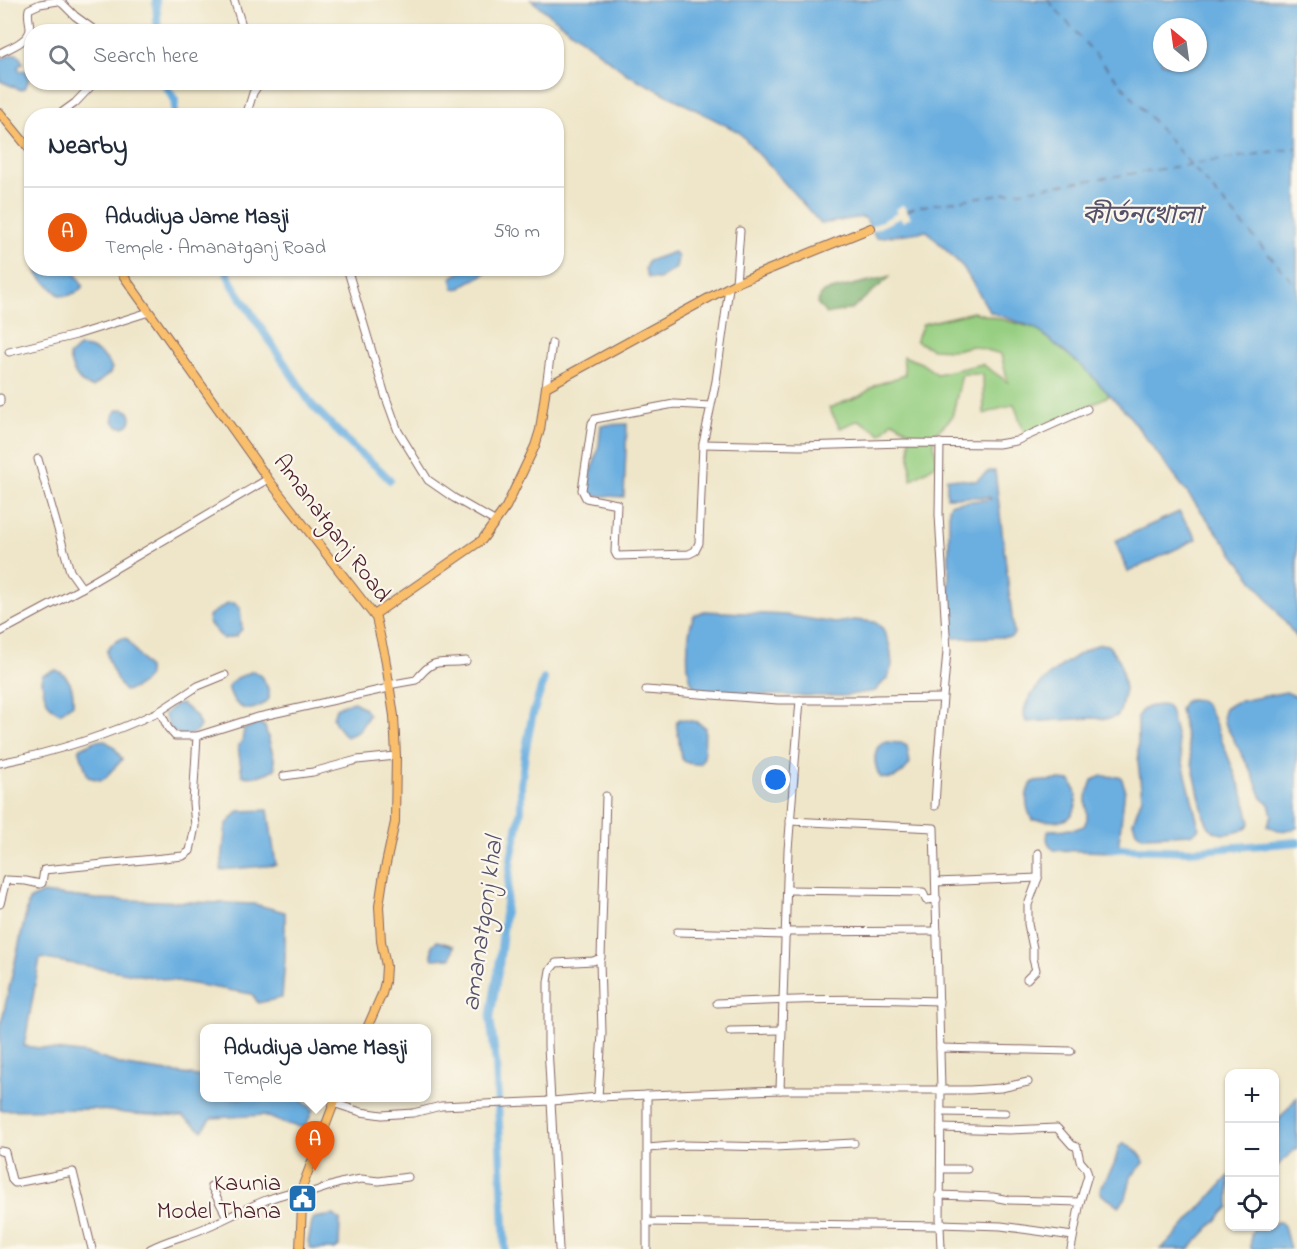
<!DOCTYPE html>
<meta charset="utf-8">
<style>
body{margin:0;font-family:"Indie Flower","Noto Sans Bengali",sans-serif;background:#f6f6f7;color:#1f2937}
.controls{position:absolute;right:18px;bottom:18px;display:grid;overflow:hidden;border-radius:12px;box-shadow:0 2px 4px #0004}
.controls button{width:54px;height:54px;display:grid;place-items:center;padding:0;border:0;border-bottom:2px solid #e0e1e3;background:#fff;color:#1f2937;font:30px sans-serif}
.compass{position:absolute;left:1153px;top:18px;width:54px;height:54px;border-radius:50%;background:#fff;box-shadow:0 2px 4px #0004;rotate:331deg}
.you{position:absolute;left:776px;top:780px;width:21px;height:21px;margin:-15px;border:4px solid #fff;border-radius:50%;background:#1a73e8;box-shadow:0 0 0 9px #1a73e833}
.badge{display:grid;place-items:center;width:39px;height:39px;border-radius:50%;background:#ea580c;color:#fff;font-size:20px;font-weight:700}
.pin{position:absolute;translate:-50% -50px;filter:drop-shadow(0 2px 3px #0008)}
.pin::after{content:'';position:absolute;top:32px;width:21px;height:18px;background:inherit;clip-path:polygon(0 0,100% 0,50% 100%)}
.popup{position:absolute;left:200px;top:1024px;width:231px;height:78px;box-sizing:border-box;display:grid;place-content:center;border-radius:12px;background:#fff;filter:drop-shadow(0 2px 4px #0005);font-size:20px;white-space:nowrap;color:#747a83}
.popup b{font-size:22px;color:#1f2937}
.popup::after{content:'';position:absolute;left:50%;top:100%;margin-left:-12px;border:12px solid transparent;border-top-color:#fff}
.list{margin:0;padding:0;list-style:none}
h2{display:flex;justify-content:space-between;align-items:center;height:78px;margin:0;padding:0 24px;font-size:26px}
h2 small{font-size:20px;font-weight:400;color:#747a83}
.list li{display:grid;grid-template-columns:39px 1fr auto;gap:18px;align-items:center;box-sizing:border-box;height:90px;padding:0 24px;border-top:2px solid #e0e1e3}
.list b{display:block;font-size:22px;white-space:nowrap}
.list p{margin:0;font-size:20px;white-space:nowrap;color:#747a83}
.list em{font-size:20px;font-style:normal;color:#747a83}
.icon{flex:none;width:33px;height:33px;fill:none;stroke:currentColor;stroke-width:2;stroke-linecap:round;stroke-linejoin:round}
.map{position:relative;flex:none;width:1297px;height:1249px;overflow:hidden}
.search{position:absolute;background:#fff;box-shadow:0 2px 4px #0004;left:24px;top:24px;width:540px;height:66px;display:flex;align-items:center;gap:15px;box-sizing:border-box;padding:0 21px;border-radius:24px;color:#747a83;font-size:22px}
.panel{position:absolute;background:#fff;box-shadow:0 2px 4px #0004;left:24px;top:108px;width:540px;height:168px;border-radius:24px}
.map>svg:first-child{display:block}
.green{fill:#97cf82;stroke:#707756;stroke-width:1.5}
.forest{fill:#79b270;stroke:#62684e;stroke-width:1.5}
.water{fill:#6bafe0;stroke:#5a6786;stroke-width:1.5;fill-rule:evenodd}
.pier{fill:#efe6c9}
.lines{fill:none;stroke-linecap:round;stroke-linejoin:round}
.canal{stroke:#6bafe0;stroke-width:8}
.ferry{stroke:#56516a;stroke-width:1.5;stroke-dasharray:8 6;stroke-linecap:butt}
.minor-casing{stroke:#846562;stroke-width:9}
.major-casing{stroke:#846562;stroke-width:10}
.minor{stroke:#fff;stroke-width:7}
.major{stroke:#f9bf6c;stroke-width:8}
.labels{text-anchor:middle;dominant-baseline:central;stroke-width:4.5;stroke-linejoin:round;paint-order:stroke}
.street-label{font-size:24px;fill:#4a1f2b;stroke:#fbf7ec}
.poi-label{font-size:24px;fill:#4a1f2b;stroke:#fbf7ec;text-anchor:end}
.water-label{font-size:26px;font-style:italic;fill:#56516a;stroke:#fbf7ec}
</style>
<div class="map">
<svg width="1297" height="1249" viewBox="0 0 1297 1249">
<rect width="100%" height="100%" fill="#fbf7ec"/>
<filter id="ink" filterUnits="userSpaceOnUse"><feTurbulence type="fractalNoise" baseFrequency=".0167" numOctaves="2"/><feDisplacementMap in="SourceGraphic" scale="12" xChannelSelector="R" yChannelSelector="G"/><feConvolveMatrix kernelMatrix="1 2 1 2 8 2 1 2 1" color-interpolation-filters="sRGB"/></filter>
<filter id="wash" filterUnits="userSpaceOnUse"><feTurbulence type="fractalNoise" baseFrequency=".008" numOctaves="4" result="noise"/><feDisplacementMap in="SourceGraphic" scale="24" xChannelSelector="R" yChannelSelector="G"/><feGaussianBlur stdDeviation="1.35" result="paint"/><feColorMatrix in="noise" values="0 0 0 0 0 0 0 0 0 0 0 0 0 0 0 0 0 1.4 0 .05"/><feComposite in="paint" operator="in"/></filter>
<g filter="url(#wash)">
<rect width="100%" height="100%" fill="#efe6c9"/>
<polygon class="green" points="973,312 1035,328 1082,366 1110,395 1026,438 1014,404 984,414 983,374 962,374 952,417 933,436 937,464 911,480 909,431 893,421 881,434 859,420 840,428 829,408 860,396 876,385 905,375 903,356 921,363 937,374 982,364 1008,382 1001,354 972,346 955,350 932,349 916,341 923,324"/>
<polygon class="forest" points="891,276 852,309 826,314 817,303 823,292"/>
<g class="water">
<path d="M531,0H1297V638L1127,413L1082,366L1035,328L990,312L963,267L927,231L876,238L866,219L862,217L821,224L739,132L627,74ZM1162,27H1198V63H1162Z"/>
<path d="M13,54H18L23,63L18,67L20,71L24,70C31,76 29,81 25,88L21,90L0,81V59Z"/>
<polygon points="674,252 678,257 676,268 659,279 648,278 645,269 648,261"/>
<path d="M466,268L486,269L487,271C480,280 468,279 461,288L454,289L451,278Z"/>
<path d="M37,269H73L83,286C78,293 67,298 59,295L39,276Z"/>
<path d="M79,347C94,347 105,355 112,368L110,373L93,387C78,385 72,371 69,356Z"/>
<circle cx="122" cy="418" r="9"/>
<polygon points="627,424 624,497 589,495 586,492 599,445 601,425"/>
<polygon points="989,471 995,471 1014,634 1011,637 952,638 949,631 949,507 952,503 991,499 989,497 947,497 947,478 976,481"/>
<polygon points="1179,512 1197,539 1128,572 1115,541"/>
<polygon points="228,603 234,603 240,608 242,629 236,636 223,639 209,623 208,616"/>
<path d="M704,611L785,615L835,623L854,620L875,622L883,629L890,646L892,665L888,677L875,691L843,696C801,696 759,696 717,691C711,691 704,692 699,690C682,683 687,629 694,615Z"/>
<path d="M123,638L127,639L148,668C151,680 136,689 125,691C119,686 105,657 107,650C109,644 117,641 123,638Z"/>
<path d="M1100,644L1108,645L1120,661L1125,689L1120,712L1117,716L1109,719L1092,718L1026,722C1013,694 1078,651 1100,644Z"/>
<path d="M56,670C70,676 74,690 73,704L60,713C45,707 42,690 42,675Z"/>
<path d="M253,671C263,675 270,688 269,699C250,717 234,710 228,686L235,679Z"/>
<polygon points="1286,692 1297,697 1297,828 1281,831 1267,826 1272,815 1269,804 1262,798 1252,773 1224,722 1223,714 1225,708 1236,702"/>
<path d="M1190,699L1200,700L1206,705L1213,718L1244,797L1250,823C1244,833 1221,838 1211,829C1208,827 1206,820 1204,817L1180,709L1184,702Z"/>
<polygon points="354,702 364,708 369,715 358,732 346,737 337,726 333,718 336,708 344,704"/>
<polygon points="182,704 196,716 200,726 196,732 183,737 171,730 164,714 175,705"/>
<path d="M1166,705L1170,710L1199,828L1193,834L1142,836L1136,831L1133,822L1142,797L1138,761V716C1143,705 1154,706 1166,705Z"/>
<path d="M680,719L697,722L705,727L704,757L700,764C680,765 680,758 679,741C679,733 675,729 677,721Z"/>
<path d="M258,724H262L265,727L274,758L275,769C265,774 251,780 242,775L238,746L242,742L244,729Z"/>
<path d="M104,740L114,747L122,759C117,767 110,770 106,778L100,780L88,777L79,749L95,741Z"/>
<path d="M886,742L901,743L907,746L910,763C903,774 893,782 880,777C874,766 871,746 886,742Z"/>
<path d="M1102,776L1121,777L1125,788L1118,850L1113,852L1054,850C1047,844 1045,838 1049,830L1075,829L1084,826L1087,819L1086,798L1092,780Z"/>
<path d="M1059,780L1071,781C1076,789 1077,796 1076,805C1071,829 1051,819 1032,820C1026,808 1023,792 1033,782Z"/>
<polygon points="268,810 276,865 221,870 226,825 239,811"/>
<polygon points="42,893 96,899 254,904 285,912 285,958 282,998 258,1003 252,994 40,958 24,1046 88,1054 126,1066 204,1077 204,1098 298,1098 313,1109 305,1128 283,1123 264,1115 212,1118 202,1130 183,1117 134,1114 93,1109 0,1110 0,1028 29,900"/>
<polygon points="437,941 454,946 451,958 433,959 432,957 432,945"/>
<polygon points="1297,1097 1297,1148 1275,1168 1275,1124"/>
<path d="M1124,1143C1132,1146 1143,1155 1144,1163L1131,1177L1126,1198L1119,1206L1102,1195L1100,1189L1114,1165L1119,1147Z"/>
<polygon points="1229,1176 1229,1207 1189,1249 1160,1249 1173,1238"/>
<polygon points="334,1215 340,1220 339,1246 335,1249 311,1249 308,1242 313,1218"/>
<polygon points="1275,1222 1280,1222 1284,1226 1290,1249 1251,1249 1251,1236 1254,1228 1274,1226"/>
</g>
<polygon class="pier" points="903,205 911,217 903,222 900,218 873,231 870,227 897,213 895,209"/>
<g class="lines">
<g class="canal">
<polyline points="156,0 158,32"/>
<polyline points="163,82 175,100 174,116"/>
<polyline points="225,268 232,284 312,405 356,450 378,468 390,480"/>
<polyline points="1110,848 1188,851 1297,842"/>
<polyline points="505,1249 496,1063 490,1018 499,966 511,859 521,810 521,785 525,753 532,717 544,679"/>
</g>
<g class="ferry">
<polyline points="1048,0 1297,287"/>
<polyline points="907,211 916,207 1297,148"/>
</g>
</g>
</g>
<g filter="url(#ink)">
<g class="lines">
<defs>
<g id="minor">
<polyline points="234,0 244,32"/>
<path d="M0,53C9,48 29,41 30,29C30,22 27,16 29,9L40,4L58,1L63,4L75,16L97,32"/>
<polyline points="57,116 75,103 95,82"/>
<polyline points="246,116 253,93 260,82"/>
<polyline points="347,268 385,395 398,431 428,480 454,498 496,522"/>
<polyline points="736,283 740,231"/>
<polyline points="9,352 76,335 149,312"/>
<polyline points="546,387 552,343"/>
<polyline points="0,398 0,402"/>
<polyline points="711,406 674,404 595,419 592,423 582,490 586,498 617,504 615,552 617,556 689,554 695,551 699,543 703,444 716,381 729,288"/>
<polyline points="703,444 800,446 904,443 998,444 1016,441 1087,409"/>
<polyline points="38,459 70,571 82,588"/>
<polyline points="0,632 82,588 268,479"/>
<path d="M388,685L416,680C436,655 439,665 466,661"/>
<polyline points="646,690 778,700 867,700 875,699 942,698"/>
<polyline points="197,736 175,736 168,728 160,711 198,686 225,675"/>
<path d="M0,763C55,752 109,735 160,711"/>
<polyline points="284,776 313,772 357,760 396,756"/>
<polyline points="935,806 938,756 947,651 939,515 940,443"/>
<polyline points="936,882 1038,878"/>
<polyline points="788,890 923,892 926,900 937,899"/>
<polyline points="0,904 6,880 26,881 40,884 42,883 44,870 183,856 190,851 195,826 193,803 197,736 254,718 389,688"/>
<polyline points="677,932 786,935"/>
<polyline points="786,932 937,931"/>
<polyline points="1027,979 1036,970 1033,959 1033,948 1028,924 1028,905 1038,878 1038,853"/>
<path d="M717,1003C791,999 865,998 939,1001"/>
<polyline points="730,1031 781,1030"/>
<polyline points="940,1048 1071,1051"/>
<polyline points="780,1090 788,850 800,700"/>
<polyline points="647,1095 647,1222 940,1226 941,1089 934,828 790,821"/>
<polyline points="598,1097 602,1033 600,960"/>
<polyline points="333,1103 361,1112 382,1115 413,1113 441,1106 552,1101 598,1097 780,1090 970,1090 1001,1088 1028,1082"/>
<polyline points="941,1112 1005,1113"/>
<polyline points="941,1128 1009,1130 1057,1128 1072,1145 1077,1147 1080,1161 1086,1168 1088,1175 1080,1202"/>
<polyline points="648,1148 683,1145 775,1147 854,1143"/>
<polyline points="0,1151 5,1152 12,1180 15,1183 73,1172 92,1249"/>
<polyline points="941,1169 967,1169"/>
<polyline points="211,1186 227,1217"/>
<polyline points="303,1195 340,1183 361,1179 379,1181 408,1177"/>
<polyline points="939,1195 993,1197 1009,1200 1080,1202 1071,1249"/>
<polyline points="647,1222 647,1249"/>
<polyline points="940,1224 1001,1226 1073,1236"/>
<polyline points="940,1226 941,1249"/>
<path d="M150,1249C168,1239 188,1236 207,1227C239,1213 268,1195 303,1190"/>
<polyline points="559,1249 548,1046 548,982 550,970 556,963 593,961 601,958 606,796"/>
</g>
<g id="major">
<polyline points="0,113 32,152"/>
<polyline points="118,268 268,479 376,618 385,657 394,716 396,756 395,822 384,873 379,906 381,941 386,966 385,982 382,994 367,1028"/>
<polyline points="374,615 482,540 506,507 535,446 540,430 546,387 736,283 871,228"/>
<polyline points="300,1249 303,1185 336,1098"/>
</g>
</defs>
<use href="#minor" class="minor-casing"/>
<use href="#major" class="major-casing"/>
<use href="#minor" class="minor"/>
<use href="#major" class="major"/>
</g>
</g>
<defs>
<symbol id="civic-square" viewBox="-11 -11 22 22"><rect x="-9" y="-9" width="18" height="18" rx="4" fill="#1f6fb2" stroke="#fbf7ec"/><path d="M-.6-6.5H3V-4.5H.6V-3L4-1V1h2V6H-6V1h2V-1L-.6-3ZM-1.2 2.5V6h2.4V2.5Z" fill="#fff"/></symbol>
</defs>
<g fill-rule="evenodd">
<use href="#civic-square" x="286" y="1182" width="33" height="33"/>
</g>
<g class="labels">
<g class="street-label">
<text transform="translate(331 529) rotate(53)">Amanatganj Road</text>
</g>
<g class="poi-label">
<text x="281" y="1184">Kaunia<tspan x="281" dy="28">Model Thana</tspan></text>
</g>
<g class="water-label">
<text x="1142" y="217">কীর্তনখোলা</text>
<text transform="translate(484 924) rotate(-82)">amanatgonj khal</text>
</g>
</g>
</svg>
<div class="controls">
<button>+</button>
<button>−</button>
<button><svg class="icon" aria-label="locate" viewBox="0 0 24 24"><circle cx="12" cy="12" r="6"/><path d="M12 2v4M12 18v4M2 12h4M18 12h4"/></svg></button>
</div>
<svg class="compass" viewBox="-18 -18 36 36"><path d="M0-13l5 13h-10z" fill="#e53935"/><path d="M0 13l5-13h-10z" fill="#747a83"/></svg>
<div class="you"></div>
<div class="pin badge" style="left:315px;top:1171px">A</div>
<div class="popup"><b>Adudiya Jame Masji</b>Temple</div>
<div class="search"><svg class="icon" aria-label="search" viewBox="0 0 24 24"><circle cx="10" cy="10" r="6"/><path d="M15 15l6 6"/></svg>Search here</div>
<section class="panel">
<h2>Nearby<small></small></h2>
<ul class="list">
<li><span class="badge">A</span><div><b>Adudiya Jame Masji</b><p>Temple · Amanatganj Road</p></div><em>590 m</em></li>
</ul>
</section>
</div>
